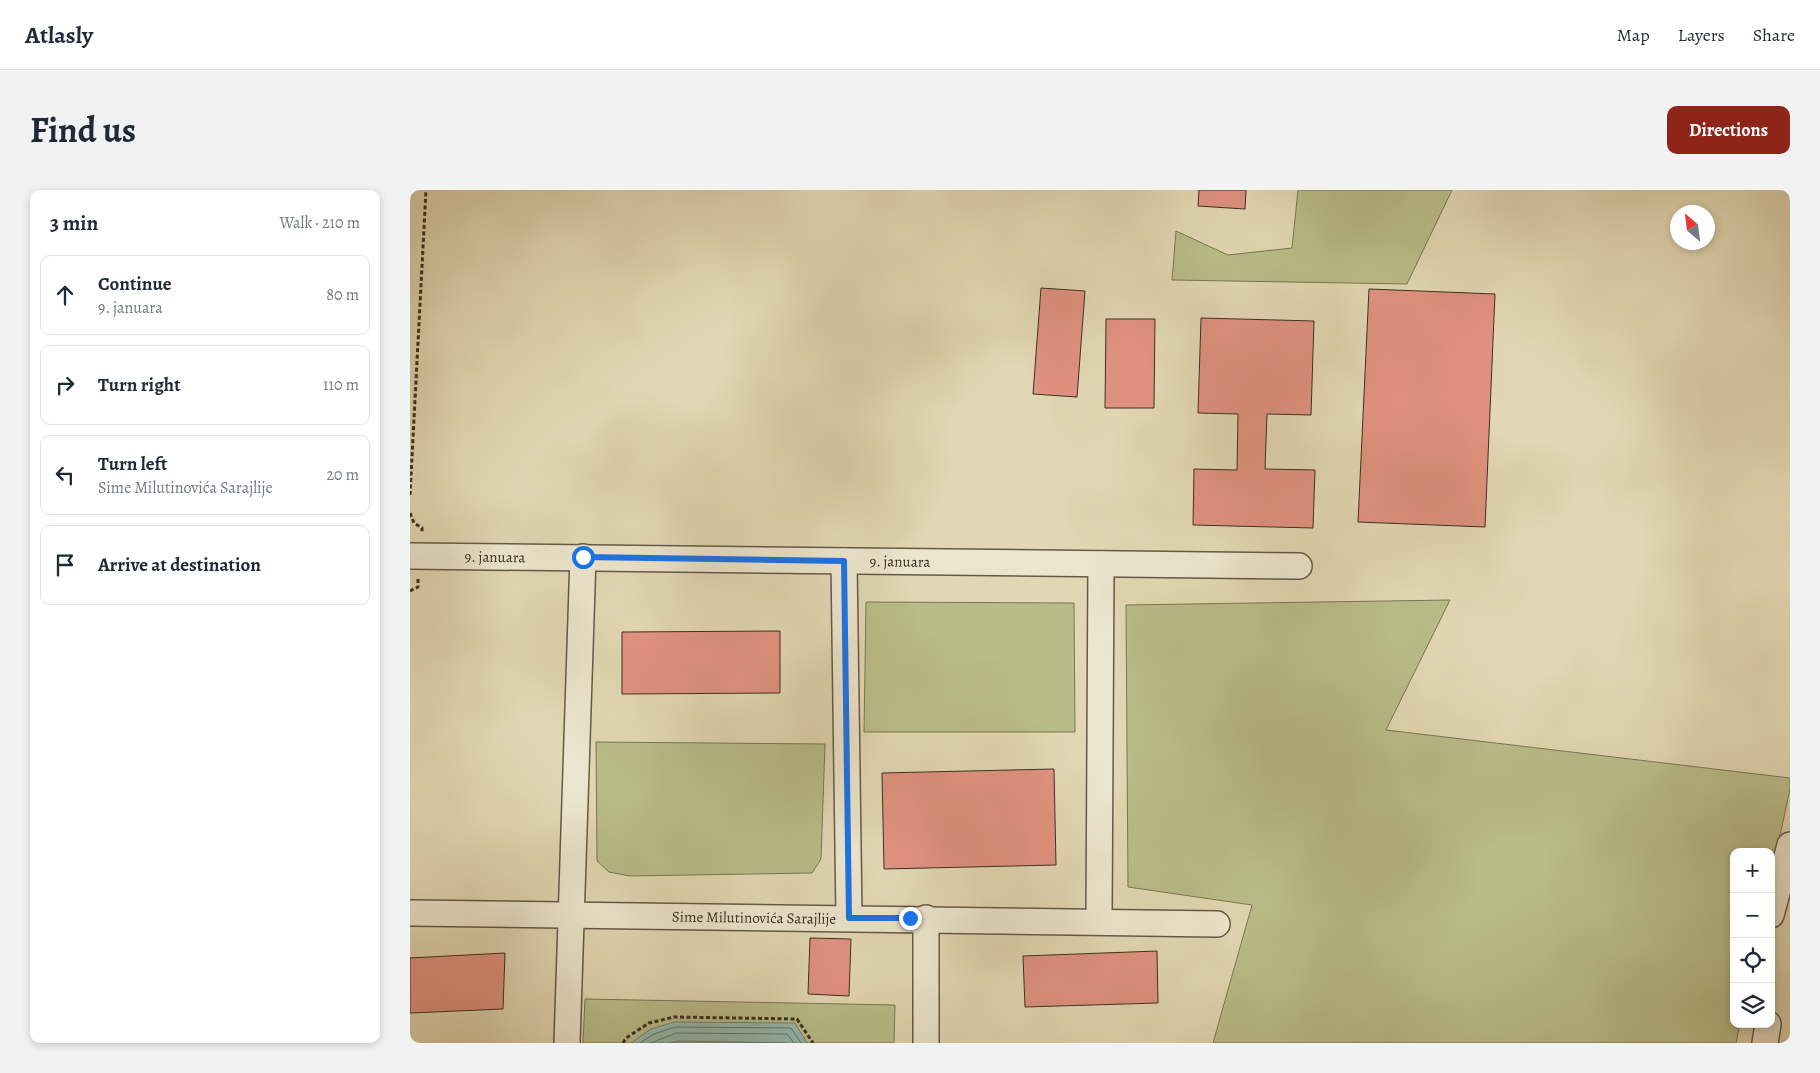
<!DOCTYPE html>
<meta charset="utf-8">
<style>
body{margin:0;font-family:Alegreya,serif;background:#f2f2f3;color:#1f2937}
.controls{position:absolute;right:15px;bottom:15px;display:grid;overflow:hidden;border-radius:10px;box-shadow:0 2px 8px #0003}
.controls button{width:45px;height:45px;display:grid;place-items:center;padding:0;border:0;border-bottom:1px solid #e0e1e3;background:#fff;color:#1f2937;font:25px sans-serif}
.compass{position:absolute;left:1260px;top:15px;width:45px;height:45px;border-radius:50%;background:#fff;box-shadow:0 2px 8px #0003;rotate:332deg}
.stop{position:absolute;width:15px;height:15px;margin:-11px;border:4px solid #1a73e8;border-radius:50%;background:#fff}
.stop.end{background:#1a73e8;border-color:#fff;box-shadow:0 1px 5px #0008}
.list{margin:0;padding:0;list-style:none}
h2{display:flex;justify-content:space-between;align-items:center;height:65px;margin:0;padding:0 20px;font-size:21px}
h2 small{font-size:16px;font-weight:400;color:#747a83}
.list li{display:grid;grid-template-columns:32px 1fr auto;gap:15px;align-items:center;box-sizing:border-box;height:80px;margin:0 10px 10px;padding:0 10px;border:1px solid #e0e1e3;border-radius:10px}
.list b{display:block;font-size:19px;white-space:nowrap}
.list p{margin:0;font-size:16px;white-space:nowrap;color:#747a83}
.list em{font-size:16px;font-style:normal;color:#747a83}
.icon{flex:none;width:28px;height:28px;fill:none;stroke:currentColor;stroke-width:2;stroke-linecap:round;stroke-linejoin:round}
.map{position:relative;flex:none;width:1380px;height:853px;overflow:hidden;border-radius:10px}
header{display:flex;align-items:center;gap:30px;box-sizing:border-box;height:70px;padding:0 25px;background:#fff;border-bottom:1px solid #e0e1e3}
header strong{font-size:24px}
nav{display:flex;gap:28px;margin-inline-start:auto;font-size:18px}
.intro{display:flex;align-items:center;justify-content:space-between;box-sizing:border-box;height:120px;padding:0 30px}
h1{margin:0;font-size:35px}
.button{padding:12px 22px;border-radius:10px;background:#8f2418;color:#fff;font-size:18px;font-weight:700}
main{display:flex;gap:30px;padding:0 30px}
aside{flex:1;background:#fff;border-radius:10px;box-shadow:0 2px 8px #0003}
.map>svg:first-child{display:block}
.green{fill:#b9bc88;stroke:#7a7656}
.water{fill:#94b9af;stroke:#718278}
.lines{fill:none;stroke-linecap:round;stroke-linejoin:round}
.shore{stroke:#68746a;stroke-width:1}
.building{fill:#e09280;stroke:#3c2f25}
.minor-casing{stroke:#655948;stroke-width:28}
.path{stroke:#3c2f25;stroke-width:3;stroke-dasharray:4 2.5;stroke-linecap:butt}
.minor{stroke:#ece5cd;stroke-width:25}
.route{stroke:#1a73e8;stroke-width:6}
.labels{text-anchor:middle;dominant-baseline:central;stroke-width:4;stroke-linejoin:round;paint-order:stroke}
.street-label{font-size:15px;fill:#3c2f25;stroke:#ece5cd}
</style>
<header>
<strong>Atlasly</strong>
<nav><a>Map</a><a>Layers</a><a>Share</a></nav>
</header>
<div class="intro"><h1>Find us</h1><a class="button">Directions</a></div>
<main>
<aside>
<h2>3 min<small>Walk · 210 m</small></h2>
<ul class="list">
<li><svg class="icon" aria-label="ahead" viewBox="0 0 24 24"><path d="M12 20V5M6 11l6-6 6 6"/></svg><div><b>Continue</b><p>9. januara</p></div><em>80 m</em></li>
<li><svg class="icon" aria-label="right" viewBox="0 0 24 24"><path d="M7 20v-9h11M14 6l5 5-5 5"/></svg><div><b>Turn right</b></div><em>110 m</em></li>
<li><svg class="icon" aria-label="left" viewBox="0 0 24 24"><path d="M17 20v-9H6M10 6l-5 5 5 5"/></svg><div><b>Turn left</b><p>Sime Milutinovića Sarajlije</p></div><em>20 m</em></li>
<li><svg class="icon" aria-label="arrive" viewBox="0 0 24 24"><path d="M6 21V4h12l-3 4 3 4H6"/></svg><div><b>Arrive at destination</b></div></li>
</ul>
</aside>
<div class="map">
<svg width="1380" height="853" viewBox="0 0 1380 853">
<rect width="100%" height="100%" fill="#e1d7b2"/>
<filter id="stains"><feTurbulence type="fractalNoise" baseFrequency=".004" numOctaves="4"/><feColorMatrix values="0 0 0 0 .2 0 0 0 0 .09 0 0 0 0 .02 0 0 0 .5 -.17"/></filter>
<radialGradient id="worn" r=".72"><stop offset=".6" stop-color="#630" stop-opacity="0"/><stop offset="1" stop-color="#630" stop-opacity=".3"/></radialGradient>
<g class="green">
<polygon points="888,0 1042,0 997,94 762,90 766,41 818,65 882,58"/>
<polygon points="1040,410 976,540 1380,588 1380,599 1361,688 1361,662 1324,662 1324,834 1330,834 1326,853 803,853 842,715 718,697 716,415"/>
<polygon points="456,412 664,413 665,542 454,542"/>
<polygon points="186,552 415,554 411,669 402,683 220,686 199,682 187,671"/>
<polygon points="175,809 485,815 484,853 173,853"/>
</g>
<polygon class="water" points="264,832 385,833 397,853 221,853 241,839"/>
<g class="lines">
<g class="shore">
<polyline points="230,853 244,844 265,837 381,838 391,853"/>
<polyline points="241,853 266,843 377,844 384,853"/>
<polyline points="260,853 268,851 375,853"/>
</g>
</g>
<g class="building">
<polygon points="789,0 836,0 835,19 788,16"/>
<polygon points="631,98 675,101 667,207 623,204"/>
<polygon points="959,99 1085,104 1075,337 948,332"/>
<polygon points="791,128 904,131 901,225 857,224 855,279 905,280 903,338 783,335 784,279 827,280 828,224 788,223"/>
<polygon points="696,129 745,129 744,218 695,218"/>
<polygon points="370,441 370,503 212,504 212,442"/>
<polygon points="644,579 646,675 474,679 472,583"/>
<polygon points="400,748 441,749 439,806 398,804"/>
<polygon points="747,761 748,813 615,817 613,766"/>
<polygon points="95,763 93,819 0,823 0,768"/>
</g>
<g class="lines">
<defs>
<g id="minor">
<path id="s1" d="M0,366L889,376"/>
<polyline points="434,371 439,728"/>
<path id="s2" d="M0,723L807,734"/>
<polyline points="1361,725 1380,655"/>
<polyline points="516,728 516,853"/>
<polyline points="689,731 691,374"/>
<polyline points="157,853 173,367"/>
<polyline points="1355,853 1358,834"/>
</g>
</defs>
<use href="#minor" class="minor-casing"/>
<g class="path">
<polyline points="0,305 16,0"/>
<polyline points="0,323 4,333 12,338 12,343"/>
<polyline points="0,401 8,397 8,389"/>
<polyline points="213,853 216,848 239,833 264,827 387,829 403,853"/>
</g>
<use href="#minor" class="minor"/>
</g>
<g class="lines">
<polyline class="route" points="173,367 434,371 439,728 500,728"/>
</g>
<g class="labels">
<g class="street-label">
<text stroke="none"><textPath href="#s1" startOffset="85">9. januara</textPath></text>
<text stroke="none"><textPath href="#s1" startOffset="490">9. januara</textPath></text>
<text stroke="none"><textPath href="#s2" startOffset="344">Sime Milutinovića Sarajlije</textPath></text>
</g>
</g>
<rect width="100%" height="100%" filter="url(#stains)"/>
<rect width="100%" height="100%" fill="url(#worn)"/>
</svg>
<div class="controls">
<button>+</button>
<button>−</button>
<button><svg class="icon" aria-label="locate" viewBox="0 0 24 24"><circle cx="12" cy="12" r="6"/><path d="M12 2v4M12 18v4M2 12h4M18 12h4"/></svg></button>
<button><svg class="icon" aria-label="layers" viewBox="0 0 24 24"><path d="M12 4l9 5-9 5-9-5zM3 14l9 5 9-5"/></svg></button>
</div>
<svg class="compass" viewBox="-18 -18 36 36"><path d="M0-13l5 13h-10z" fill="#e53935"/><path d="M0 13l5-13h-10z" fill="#747a83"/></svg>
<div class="stop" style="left:173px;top:367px"></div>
<div class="stop end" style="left:500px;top:728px"></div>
</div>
</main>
